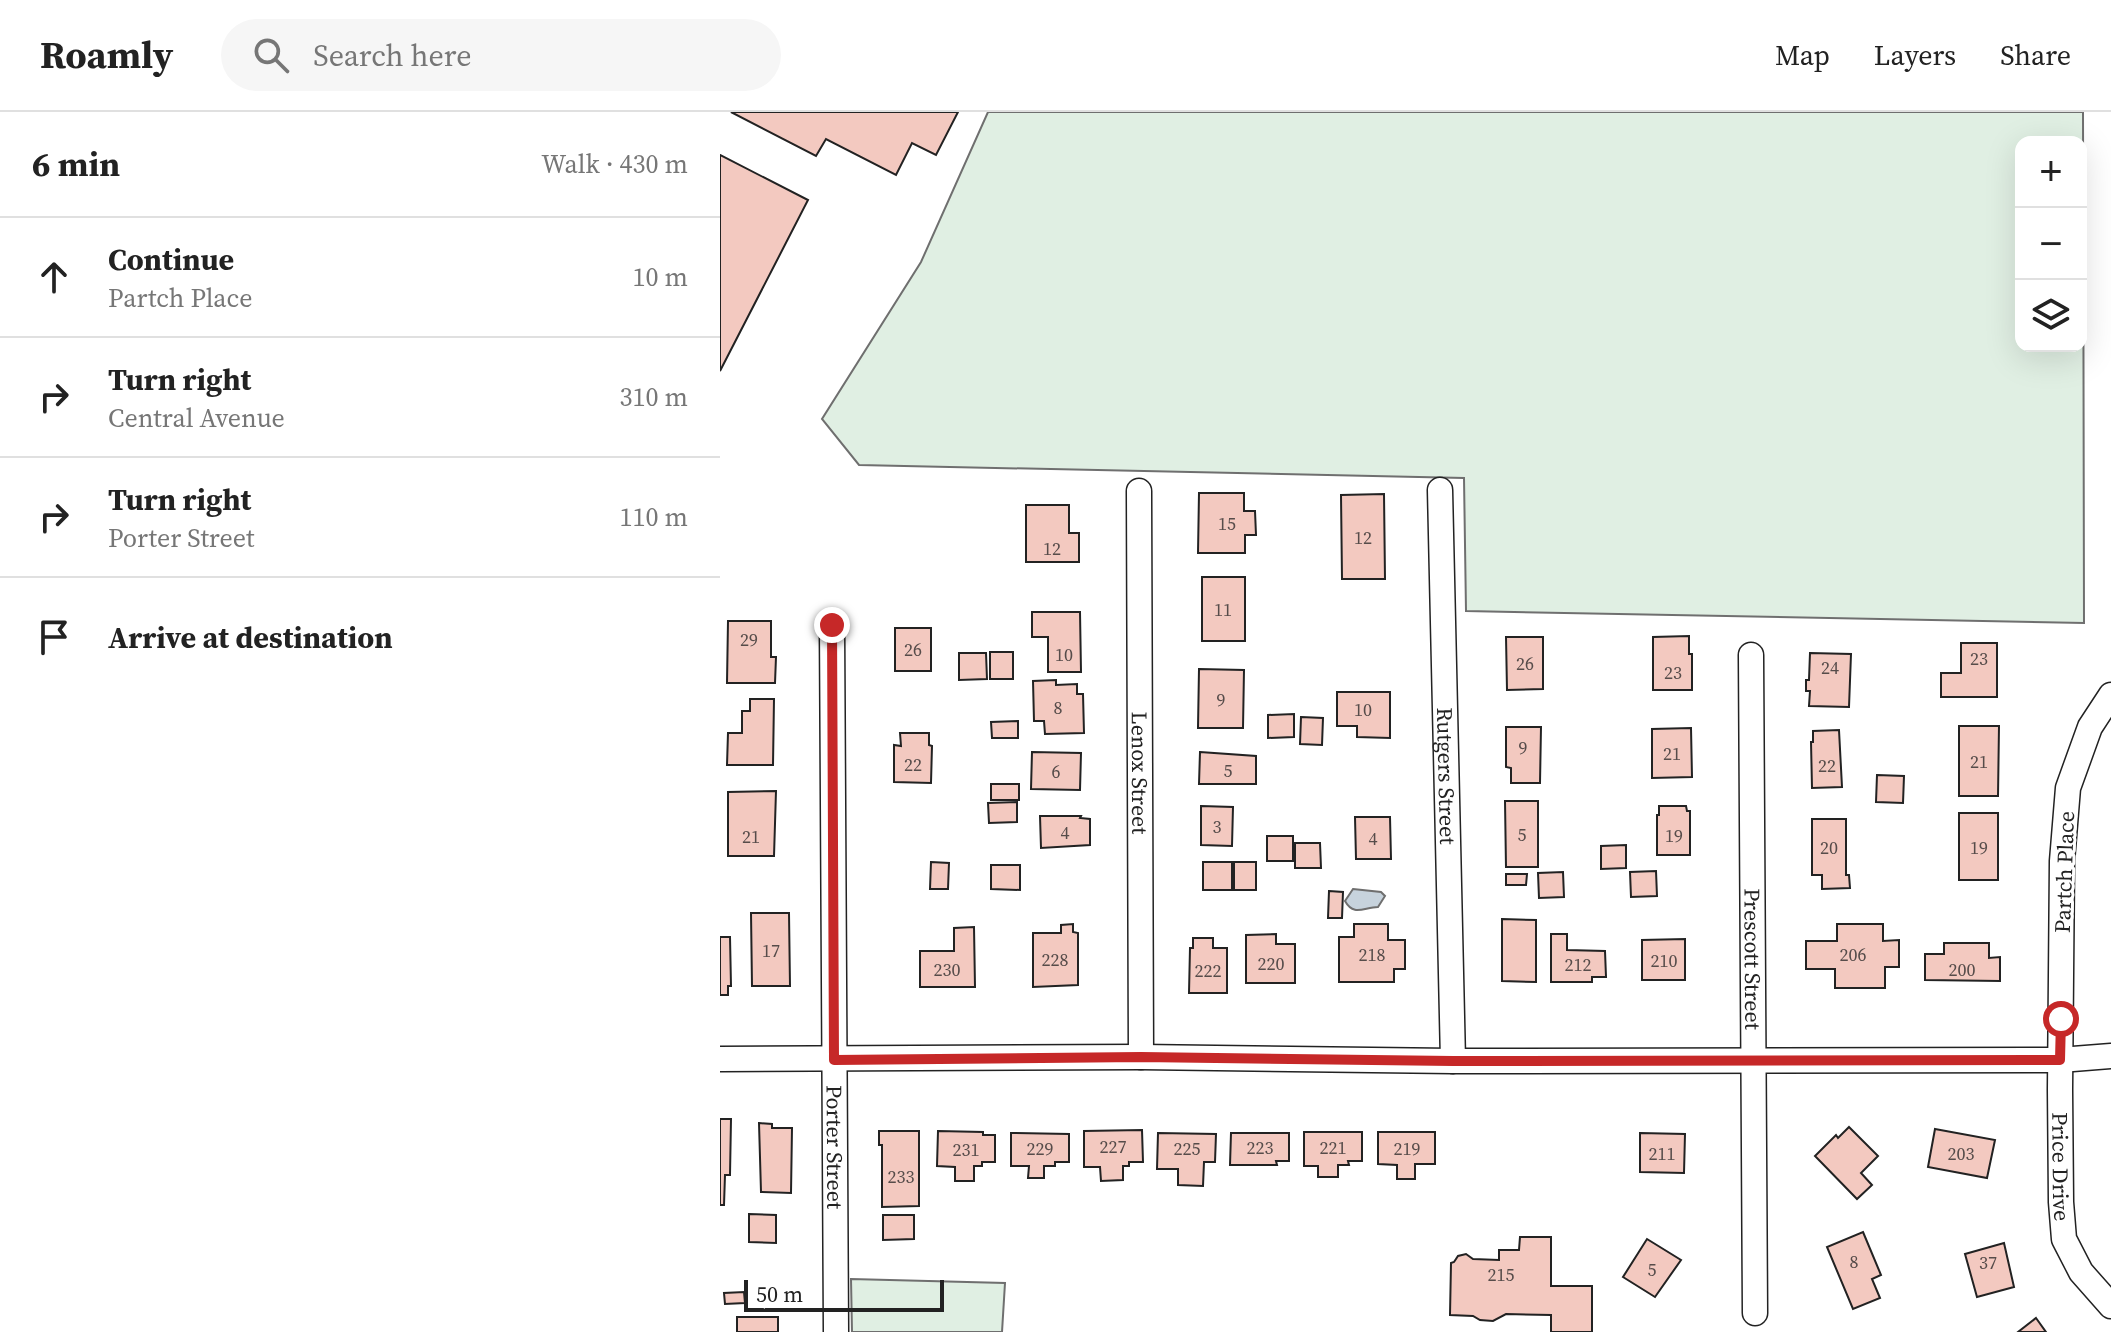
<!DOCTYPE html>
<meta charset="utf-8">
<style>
body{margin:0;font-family:"Source Serif 4",serif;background:#f6f6f6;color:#222}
.controls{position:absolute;right:24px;top:24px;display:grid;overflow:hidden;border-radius:16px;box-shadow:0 8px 32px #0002}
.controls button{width:72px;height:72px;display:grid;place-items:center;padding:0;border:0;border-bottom:2px solid #e0e0e0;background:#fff;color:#222;font:40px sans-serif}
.scale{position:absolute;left:24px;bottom:20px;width:200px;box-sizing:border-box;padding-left:8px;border:4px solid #222;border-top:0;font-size:22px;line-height:28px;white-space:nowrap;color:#222;-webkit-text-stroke:6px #fff;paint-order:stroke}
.stop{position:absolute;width:24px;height:24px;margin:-18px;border:6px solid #c62828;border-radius:50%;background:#fff}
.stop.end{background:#c62828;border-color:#fff;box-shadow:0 2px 8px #0008}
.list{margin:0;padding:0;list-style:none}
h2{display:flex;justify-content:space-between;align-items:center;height:104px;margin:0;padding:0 32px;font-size:34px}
h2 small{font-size:26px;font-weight:400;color:#767676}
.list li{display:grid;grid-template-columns:52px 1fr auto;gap:24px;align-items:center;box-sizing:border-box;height:120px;padding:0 32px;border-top:2px solid #e0e0e0}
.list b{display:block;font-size:30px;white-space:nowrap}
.list p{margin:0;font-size:26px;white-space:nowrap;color:#767676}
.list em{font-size:26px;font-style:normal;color:#767676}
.icon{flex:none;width:44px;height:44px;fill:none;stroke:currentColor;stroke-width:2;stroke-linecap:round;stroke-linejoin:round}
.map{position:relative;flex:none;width:1391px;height:1220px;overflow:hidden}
header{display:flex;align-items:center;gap:48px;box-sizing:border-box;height:112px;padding:0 40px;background:#fff;border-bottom:2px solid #e0e0e0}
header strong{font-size:38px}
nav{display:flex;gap:44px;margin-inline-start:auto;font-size:28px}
.search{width:560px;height:72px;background:#f6f6f6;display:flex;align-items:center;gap:20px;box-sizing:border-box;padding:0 28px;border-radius:44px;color:#767676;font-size:30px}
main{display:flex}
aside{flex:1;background:#fff}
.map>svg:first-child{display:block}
.green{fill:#e0efe3;stroke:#6f6f6f;stroke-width:2;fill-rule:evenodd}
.water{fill:#c7d3dd;stroke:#6f6f6f;stroke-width:2}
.building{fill:#f3c9c0;stroke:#222;stroke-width:2}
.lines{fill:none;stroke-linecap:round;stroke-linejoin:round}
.minor-casing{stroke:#222;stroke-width:27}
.minor{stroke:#fff;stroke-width:24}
.route{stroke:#c62828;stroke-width:10}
.labels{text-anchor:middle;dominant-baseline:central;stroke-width:6;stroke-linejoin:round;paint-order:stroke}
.number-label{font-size:18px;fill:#564c4a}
.street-label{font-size:22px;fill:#222;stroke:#fff}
</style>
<header>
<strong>Roamly</strong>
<div class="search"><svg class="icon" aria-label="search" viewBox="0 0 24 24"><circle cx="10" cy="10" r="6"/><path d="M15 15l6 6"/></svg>Search here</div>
<nav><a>Map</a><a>Layers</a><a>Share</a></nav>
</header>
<main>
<aside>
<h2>6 min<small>Walk · 430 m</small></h2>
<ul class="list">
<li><svg class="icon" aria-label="ahead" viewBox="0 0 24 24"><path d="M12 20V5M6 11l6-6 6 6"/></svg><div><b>Continue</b><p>Partch Place</p></div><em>10 m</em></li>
<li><svg class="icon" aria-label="right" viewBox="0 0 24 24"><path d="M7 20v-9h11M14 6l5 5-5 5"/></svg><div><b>Turn right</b><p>Central Avenue</p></div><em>310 m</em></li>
<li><svg class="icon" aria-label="right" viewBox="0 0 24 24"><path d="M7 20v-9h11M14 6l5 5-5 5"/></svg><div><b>Turn right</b><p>Porter Street</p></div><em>110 m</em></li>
<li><svg class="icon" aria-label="arrive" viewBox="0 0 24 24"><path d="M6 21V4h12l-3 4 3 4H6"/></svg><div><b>Arrive at destination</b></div></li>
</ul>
</aside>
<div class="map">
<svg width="1391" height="1220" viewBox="0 0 1391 1220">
<rect width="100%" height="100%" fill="#fff"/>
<g class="green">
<path d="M268,0H1363L1364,511L746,499L744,366L139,353L102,307L201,150ZM1301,30H1361V234H1301Z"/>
<polygon points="131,1167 285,1171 282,1220 132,1220"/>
</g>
<path class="water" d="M633,777L661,780L665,784L658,795C644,795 634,805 625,789Z"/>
<g class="building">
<polygon points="11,0 238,0 216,43 192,31 176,63 106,27 96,44"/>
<polygon points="0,43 88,88 0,259"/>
<polygon points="479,381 524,381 524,399 535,399 536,423 525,423 525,441 478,441"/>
<polygon points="664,382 665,467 622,467 621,383"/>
<polygon points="306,393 349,393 349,421 359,421 359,450 306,450"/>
<rect x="482" y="465" width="43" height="64"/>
<polygon points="312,500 360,500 361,560 328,560 328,525 312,525"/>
<polygon points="8,509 51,509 51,545 56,545 55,571 7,571"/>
<rect x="175" y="516" width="36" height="43"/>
<polygon points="969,524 969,542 972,542 972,578 933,578 933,525"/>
<polygon points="786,525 823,525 823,577 787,578"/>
<polygon points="1241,531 1277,531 1277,585 1221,585 1221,561 1241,561"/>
<rect x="270" y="540" width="23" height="27"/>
<polygon points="239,541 266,541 267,567 239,568"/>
<polygon points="1090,541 1131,542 1129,595 1089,594 1090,579 1086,579 1086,568 1089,568"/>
<polygon points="479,557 524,558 523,616 478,616"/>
<polygon points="336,568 336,573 357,572 357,582 363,582 364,621 325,622 324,609 314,609 313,569"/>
<polygon points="617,580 670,580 670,626 637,625 637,614 617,614"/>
<polygon points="30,587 54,587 53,653 7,653 8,621 22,621 22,599 30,599"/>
<polygon points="574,602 574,625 548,626 548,603"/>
<polygon points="581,605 603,606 602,633 580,632"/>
<polygon points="298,609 298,626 272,626 271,610"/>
<polygon points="1239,614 1279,614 1278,684 1239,684"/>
<polygon points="786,615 821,615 820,671 791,671 791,656 786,655"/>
<polygon points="971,616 972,665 932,666 932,617"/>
<polygon points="1119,618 1122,675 1092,676 1091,630 1093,630 1093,619"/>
<polygon points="180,621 209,621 209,633 212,634 211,671 174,670 174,633 181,634"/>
<polygon points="312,640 361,641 360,678 311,677"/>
<polygon points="480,640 536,644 536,672 479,672"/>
<polygon points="1157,663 1184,664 1183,691 1156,690"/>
<rect x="271" y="672" width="28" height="16"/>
<polygon points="56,679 54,744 8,744 8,680"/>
<polygon points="785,689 818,689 818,755 786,755"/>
<polygon points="297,690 297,710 269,711 268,691"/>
<polygon points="481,694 513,695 512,734 481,733"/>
<polygon points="939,694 966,694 967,699 970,699 970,743 937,743 937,703 939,703"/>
<rect x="1239" y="701" width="39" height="67"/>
<polygon points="320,704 361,704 360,706 370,707 370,733 321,736"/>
<polygon points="635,705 670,705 671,747 636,747"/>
<polygon points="1092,707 1126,707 1126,763 1129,763 1130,776 1102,777 1102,763 1092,763"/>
<rect x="547" y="724" width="26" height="25"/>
<polygon points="575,731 600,731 601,756 575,756"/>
<polygon points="906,733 906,756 881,757 881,734"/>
<polygon points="211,750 229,751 228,777 210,777"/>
<rect x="483" y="750" width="29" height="28"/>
<rect x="514" y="750" width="22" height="28"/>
<polygon points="271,753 300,753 300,778 271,777"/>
<polygon points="936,759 937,784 911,785 910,760"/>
<polygon points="843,760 844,785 819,786 818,761"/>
<polygon points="786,762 807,762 806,773 786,773"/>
<polygon points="609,779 623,780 622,806 608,806"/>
<polygon points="31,801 69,801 70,874 32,874"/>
<polygon points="782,807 816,808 816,870 782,869"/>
<polygon points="353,812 353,820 358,821 358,873 313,875 313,821 341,821 341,813"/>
<polygon points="634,812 668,812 668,828 685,828 685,857 674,857 674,870 619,870 619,825 634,825"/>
<polygon points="1117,812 1163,812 1163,829 1179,828 1179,855 1165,855 1165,876 1115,876 1115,857 1086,857 1086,829 1117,829"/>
<polygon points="254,815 255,875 200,875 200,839 234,839 234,816"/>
<polygon points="556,822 556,832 575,832 575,871 526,871 526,823"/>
<polygon points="831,822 847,822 847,838 885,839 886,865 872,865 872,870 831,870"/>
<polygon points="0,825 10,825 11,874 8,874 8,883 0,883"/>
<polygon points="473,826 493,826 493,836 507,836 507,881 469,881 470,836 473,836"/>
<polygon points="965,827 965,868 922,868 922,828"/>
<polygon points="1224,831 1269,831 1269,846 1280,845 1280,869 1205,868 1205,842 1224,842"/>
<polygon points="0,1007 11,1007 10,1063 5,1063 4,1093 0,1093"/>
<polygon points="39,1011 52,1012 52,1016 72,1016 71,1081 41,1080"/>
<polygon points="1129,1015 1158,1044 1141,1061 1152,1073 1137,1087 1095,1044 1116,1023 1118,1026"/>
<polygon points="1215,1017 1275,1028 1267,1066 1208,1055"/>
<polygon points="422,1018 423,1050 409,1050 409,1054 403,1054 403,1068 381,1069 380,1055 364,1055 364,1019"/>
<polygon points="159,1019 199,1019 199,1094 162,1095 162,1033 159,1033"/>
<polygon points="218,1019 263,1020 263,1023 275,1023 275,1050 262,1050 262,1054 254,1054 254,1069 235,1069 235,1055 217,1054"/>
<polygon points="584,1020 642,1020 642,1049 628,1049 629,1053 618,1053 618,1065 598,1065 598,1054 584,1054"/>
<polygon points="658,1020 715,1020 715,1052 695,1052 695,1067 677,1067 677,1053 658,1052"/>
<polygon points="291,1021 349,1022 349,1050 335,1050 335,1054 324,1054 324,1066 308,1066 309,1054 291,1054"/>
<polygon points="438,1021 496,1022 495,1050 484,1050 483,1074 458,1073 458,1057 437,1057"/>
<polygon points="511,1021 569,1021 569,1049 556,1049 557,1053 510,1053"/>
<polygon points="920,1021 965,1022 964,1061 920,1060"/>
<polygon points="29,1102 56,1103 56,1131 29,1130"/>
<polygon points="163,1103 194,1103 194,1127 163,1128"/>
<polygon points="1143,1120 1161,1163 1152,1167 1160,1186 1133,1197 1107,1135"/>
<polygon points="800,1125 831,1125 831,1174 872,1174 872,1220 831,1220 831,1203 786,1202 773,1209 760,1208 753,1204 730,1203 731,1151 734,1150 738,1144 746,1142 753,1147 779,1148 779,1138 799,1138"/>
<polygon points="927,1127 961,1148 935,1185 903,1165"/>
<polygon points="1284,1131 1294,1175 1257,1185 1245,1142"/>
<polygon points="24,1180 25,1191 5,1192 4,1181"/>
<rect x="17" y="1205" width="41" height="15"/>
<polygon points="1316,1206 1326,1220 1298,1220"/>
</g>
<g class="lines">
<defs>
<g id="minor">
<path id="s1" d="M720,378L733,949"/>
<path id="s2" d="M419,379L421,945"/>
<path id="s3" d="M112,513L116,1220"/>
<path id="s4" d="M1031,543L1035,1201"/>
<path id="s5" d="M1391,583L1370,615L1348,676L1342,749L1340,978L1341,1090L1344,1127L1361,1160L1391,1194"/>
<polyline points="0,947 421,945 733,949 1340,948 1391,944"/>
</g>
</defs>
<use href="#minor" class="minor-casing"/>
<use href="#minor" class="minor"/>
</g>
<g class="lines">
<polyline class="route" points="112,513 114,948 421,945 733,949 1340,948 1341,907"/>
</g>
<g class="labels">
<g class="number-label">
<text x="507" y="411">15</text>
<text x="643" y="425">12</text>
<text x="332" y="436">12</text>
<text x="503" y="497">11</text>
<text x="29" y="527">29</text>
<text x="193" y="537">26</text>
<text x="344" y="542">10</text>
<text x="1259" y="546">23</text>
<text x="805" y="551">26</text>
<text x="1110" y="555">24</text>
<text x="953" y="560">23</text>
<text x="501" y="587">9</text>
<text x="338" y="595">8</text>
<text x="643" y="597">10</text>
<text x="803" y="635">9</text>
<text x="952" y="641">21</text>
<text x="1259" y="649">21</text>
<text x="193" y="652">22</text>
<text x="1107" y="653">22</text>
<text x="508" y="658">5</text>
<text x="336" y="659">6</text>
<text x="497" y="714">3</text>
<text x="345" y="720">4</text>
<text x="802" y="722">5</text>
<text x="954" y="723">19</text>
<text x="31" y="724">21</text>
<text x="653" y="726">4</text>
<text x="1109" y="735">20</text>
<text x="1259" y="735">19</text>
<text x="51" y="838">17</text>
<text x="652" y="842">218</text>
<text x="1133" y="842">206</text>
<text x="335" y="847">228</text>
<text x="944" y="848">210</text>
<text x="551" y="851">220</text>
<text x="858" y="852">212</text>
<text x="227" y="857">230</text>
<text x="1242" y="857">200</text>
<text x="488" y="858">222</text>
<text x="393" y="1034">227</text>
<text x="540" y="1035">223</text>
<text x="613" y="1035">221</text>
<text x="320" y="1036">229</text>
<text x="467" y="1036">225</text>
<text x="687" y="1036">219</text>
<text x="246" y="1037">231</text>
<text x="942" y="1041">211</text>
<text x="1241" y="1041">203</text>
<text x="181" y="1064">233</text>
<text x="1134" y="1149">8</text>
<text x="1268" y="1150">37</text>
<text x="932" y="1157">5</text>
<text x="781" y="1162">215</text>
</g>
<g class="street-label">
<text stroke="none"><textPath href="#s2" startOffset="282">Lenox Street</textPath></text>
<text stroke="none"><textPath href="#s1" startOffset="286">Rutgers Street</textPath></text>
<text transform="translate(1344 760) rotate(-88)">Partch Place</text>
<text stroke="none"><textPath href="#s4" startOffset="304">Prescott Street</textPath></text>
<text stroke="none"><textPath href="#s3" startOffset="522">Porter Street</textPath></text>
<text stroke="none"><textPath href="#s5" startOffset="482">Price Drive</textPath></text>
</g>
</g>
</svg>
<div class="controls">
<button>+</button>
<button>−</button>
<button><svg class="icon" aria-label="layers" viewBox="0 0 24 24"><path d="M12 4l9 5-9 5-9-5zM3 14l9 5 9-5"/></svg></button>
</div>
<div class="scale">50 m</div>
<div class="stop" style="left:1341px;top:907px"></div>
<div class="stop end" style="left:112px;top:513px"></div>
</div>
</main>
